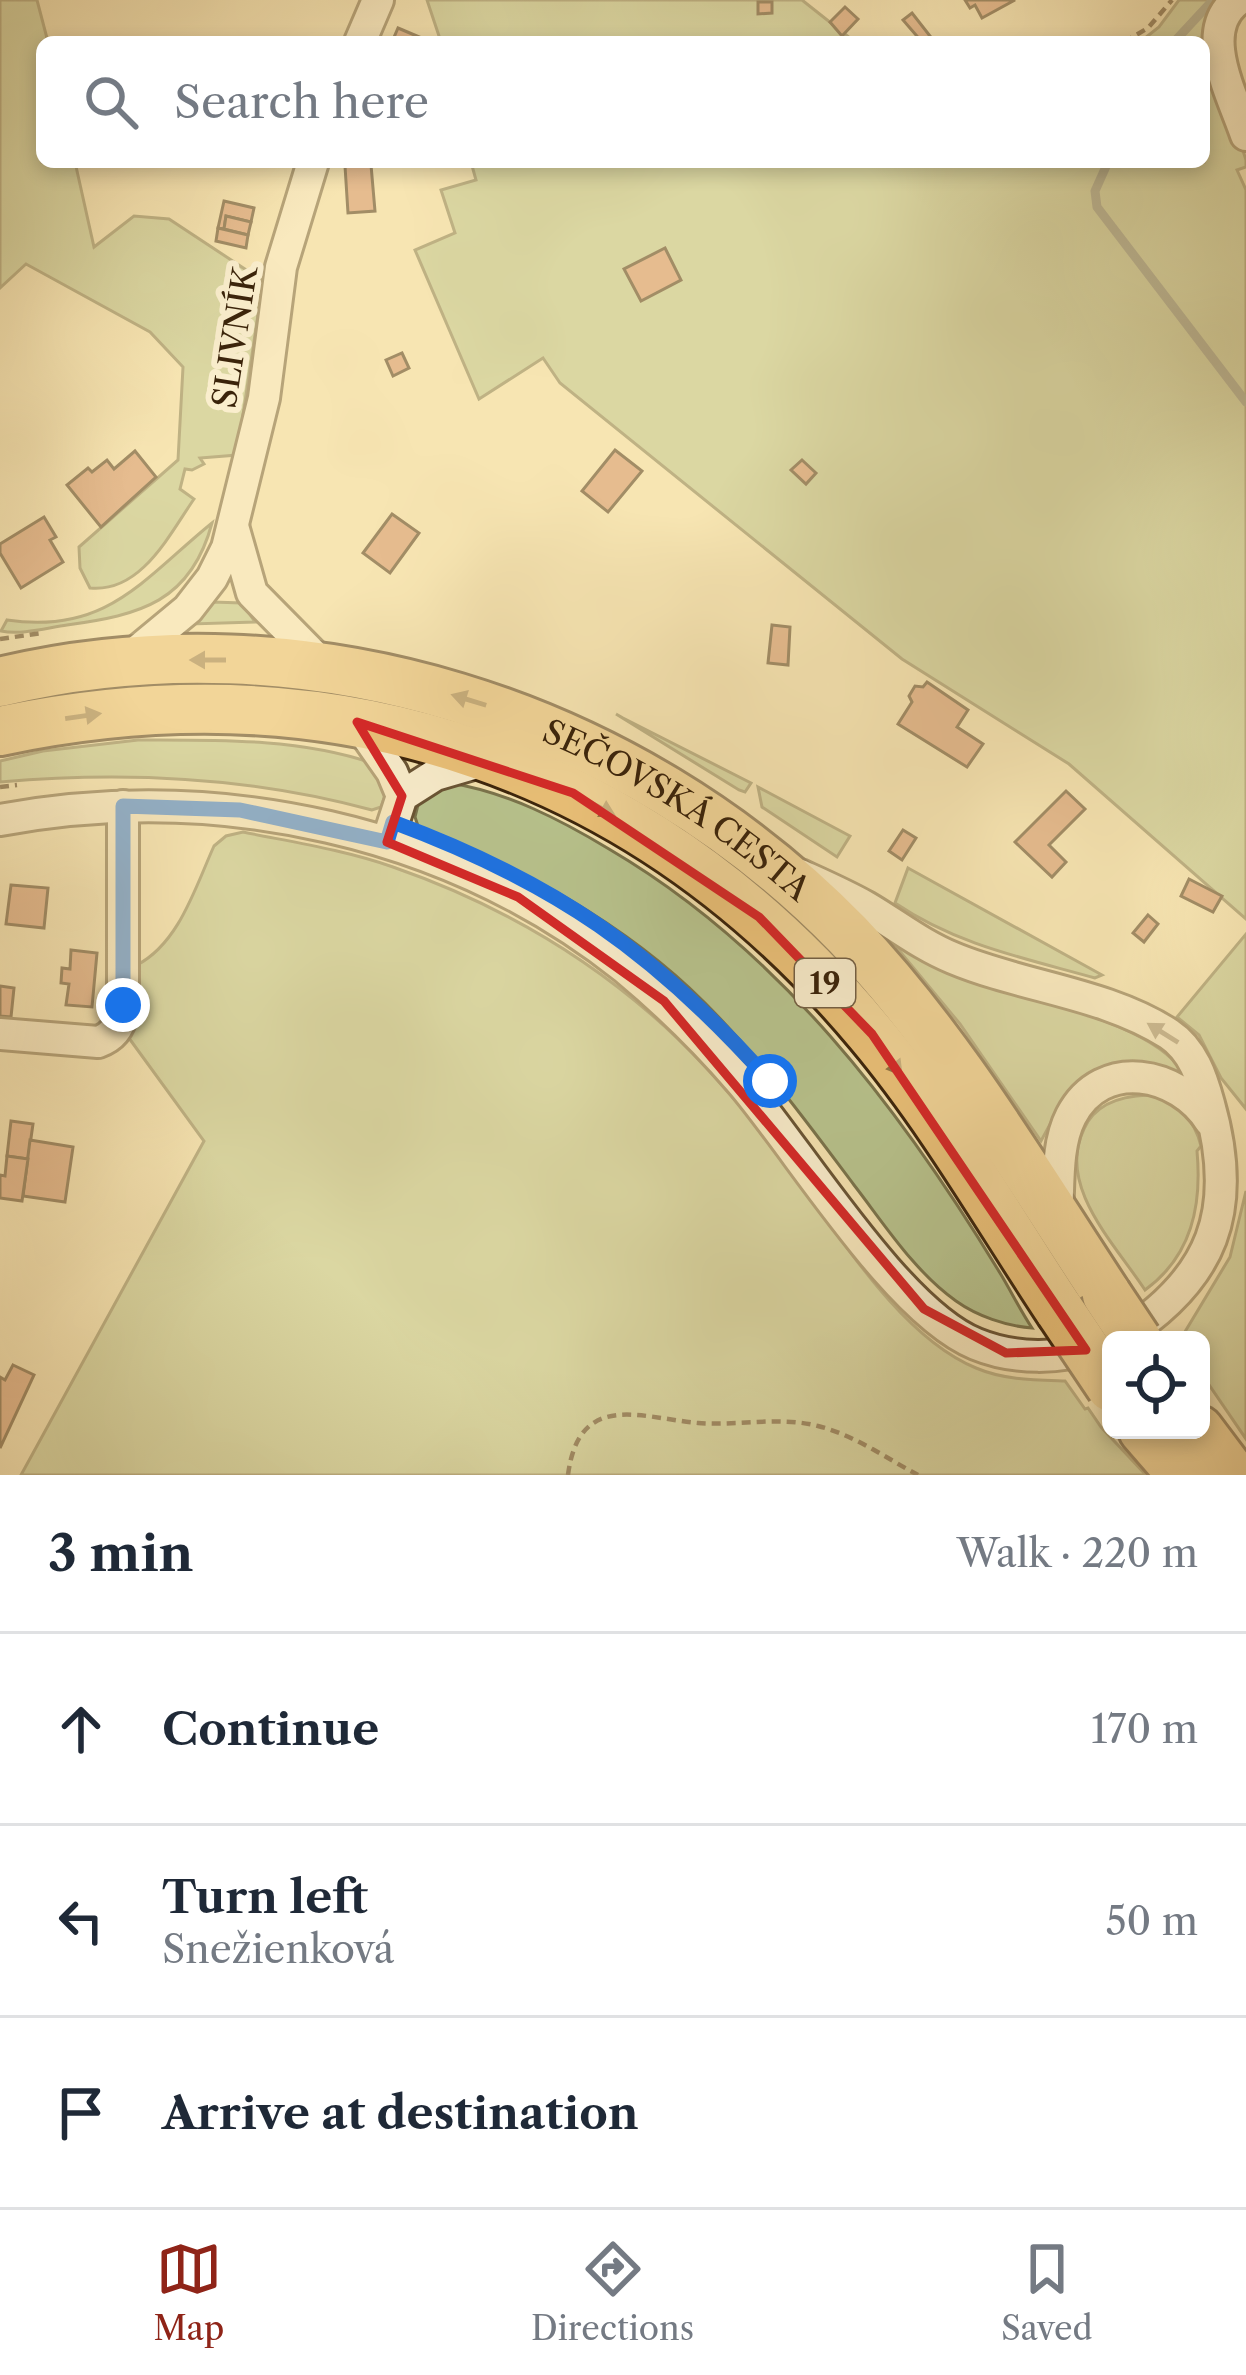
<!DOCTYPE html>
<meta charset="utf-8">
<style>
body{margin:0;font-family:"Libre Caslon Text",serif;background:#f2f2f3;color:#1f2937}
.controls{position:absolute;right:36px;bottom:36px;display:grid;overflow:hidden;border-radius:18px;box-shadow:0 6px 18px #0003}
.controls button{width:108px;height:108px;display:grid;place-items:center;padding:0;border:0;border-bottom:3px solid #e0e1e3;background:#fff;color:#1f2937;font:60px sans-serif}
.stop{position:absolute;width:36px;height:36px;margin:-27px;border:9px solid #1a73e8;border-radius:50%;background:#fff}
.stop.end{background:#1a73e8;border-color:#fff;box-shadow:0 3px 12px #0008}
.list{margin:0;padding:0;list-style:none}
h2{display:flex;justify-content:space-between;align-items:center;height:156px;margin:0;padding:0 48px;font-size:51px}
h2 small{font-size:39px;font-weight:400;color:#747a83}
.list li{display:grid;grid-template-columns:78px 1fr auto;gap:36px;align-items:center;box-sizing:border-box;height:192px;padding:0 48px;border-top:3px solid #e0e1e3}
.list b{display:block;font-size:45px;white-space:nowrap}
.list p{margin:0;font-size:39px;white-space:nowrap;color:#747a83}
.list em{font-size:39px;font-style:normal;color:#747a83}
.icon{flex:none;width:66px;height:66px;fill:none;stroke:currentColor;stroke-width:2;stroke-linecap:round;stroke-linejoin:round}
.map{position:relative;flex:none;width:1246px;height:1475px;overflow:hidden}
.search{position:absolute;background:#fff;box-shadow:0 6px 18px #0003;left:36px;right:36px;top:36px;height:132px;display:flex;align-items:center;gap:30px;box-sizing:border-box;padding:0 42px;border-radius:18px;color:#747a83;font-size:45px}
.sheet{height:732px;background:#fff}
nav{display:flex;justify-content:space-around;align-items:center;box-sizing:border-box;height:168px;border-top:3px solid #e0e1e3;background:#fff;font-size:33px;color:#747a83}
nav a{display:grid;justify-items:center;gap:6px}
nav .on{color:#8f2418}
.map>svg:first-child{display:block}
.green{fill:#b9c58f;stroke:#7a744c;stroke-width:3}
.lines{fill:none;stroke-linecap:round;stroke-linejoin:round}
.stream{stroke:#777f70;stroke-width:9}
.building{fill:#d08b65;stroke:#3a230a;stroke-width:3}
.minor-casing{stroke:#695434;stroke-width:36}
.primary-casing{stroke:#3a230a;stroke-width:54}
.path{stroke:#3a230a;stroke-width:4.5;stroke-dasharray:9 6;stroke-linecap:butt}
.minor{stroke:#faeecd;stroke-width:30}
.primary{stroke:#ecc279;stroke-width:48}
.primary-bridge-casing{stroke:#3a230a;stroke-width:54;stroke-linecap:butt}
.primary-bridge{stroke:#ecc279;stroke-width:48}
.oneway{fill:#937242}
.oneway2{fill:#9a886c}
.route{stroke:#1a73e8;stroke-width:15}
.marked{fill:none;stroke:#d62828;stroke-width:9;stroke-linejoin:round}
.labels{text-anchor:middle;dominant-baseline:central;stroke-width:12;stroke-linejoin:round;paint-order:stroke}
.shield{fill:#faeecd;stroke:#746044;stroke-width:3}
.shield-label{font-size:30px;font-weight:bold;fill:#3a230a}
.street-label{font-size:33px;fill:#3a230a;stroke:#faeecd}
</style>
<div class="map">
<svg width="1246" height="1475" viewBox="0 0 1246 1475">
<rect width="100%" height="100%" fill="#f7e5b2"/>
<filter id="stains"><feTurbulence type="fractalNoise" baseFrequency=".00167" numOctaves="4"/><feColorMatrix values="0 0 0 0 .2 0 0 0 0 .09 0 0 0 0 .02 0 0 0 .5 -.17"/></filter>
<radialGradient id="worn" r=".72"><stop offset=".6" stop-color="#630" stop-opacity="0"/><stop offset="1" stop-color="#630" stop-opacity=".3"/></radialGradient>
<g class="green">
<path d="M0,0H37L48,42H42V162H75L94,247L134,216L169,219L263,281L237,455L200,458L204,464L192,470L185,469L180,489L194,499C169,535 141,593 90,588L80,568L79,547L178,460L183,367L150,332L26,264L0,288Z"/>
<polygon points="427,0 802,0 855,42 441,42"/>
<polygon points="1179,0 1224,0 1207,39 1246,160 1246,167 1237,170 1246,190 1246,919 1069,764 902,659 560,383 543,358 479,399 415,250 455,233 441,190 476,180 471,162 1204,162 1204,42 1140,42 1159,27"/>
<path d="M212,523C191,602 140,615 67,625C46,628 22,635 1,631L7,620C107,635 144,578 212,523Z"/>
<polygon points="212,602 242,603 255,622 192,624"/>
<polygon points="616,714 623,718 751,783 745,792 739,790"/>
<path d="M138,740C215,740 299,738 372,763L387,790L381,807L372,810C251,777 124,771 0,782V761L43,751Z"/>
<path d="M450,783C507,792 561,820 609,849C778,948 900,1108 1000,1273C1011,1291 1020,1310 1032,1328C1006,1326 977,1316 956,1301C914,1271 885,1225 854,1185C806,1121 760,1058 704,1002C624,922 521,868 418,826L415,817L419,801Z"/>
<polygon points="758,787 850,836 837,857 762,807"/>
<path d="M243,832C292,842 345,850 393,867C488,900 576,949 652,1015C702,1058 746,1111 786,1163C836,1229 898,1336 976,1368C1004,1380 1035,1380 1065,1381L1085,1409L1088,1408L1101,1427L1146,1475H21L204,1141L126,1034L137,965C179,943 195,888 214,846L226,836Z"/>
<path d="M908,868L1102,975L1095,978C1024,958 957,945 895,903Z"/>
<polygon points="1246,934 1246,1109 1221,1078 1199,1035 1177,1017"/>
<path d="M899,944C925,956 951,970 977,980C1032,1001 1151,1022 1183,1072L1061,1104L1041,1141L960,1024L897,948Z"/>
<path d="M1148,1095C1176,1101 1194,1117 1201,1146L1197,1151C1202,1205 1192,1256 1145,1290C1115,1244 1056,1186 1084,1129C1095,1103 1122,1096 1148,1095Z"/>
<polygon points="1246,1191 1246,1439 1201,1373 1201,1340 1180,1340 1230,1257"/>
</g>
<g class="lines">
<g class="stream">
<polyline points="1174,42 1213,0"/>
<polyline points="1108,162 1095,191 1097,207 1246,402"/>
</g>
</g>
<g class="building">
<polygon points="965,0 1015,0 982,18 975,5 970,8"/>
<polygon points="758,2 772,2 772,13 758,14"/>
<polygon points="845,7 858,19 842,36 830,22"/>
<polygon points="912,13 930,36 922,42 903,20"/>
<polygon points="398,28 431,42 392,42"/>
<polygon points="371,165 375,211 348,213 345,166"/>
<polygon points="224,201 254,208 251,222 226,216 224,229 218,228"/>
<polygon points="226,216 251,222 248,235 224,229"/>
<polygon points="218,228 248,235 246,248 216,241"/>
<polygon points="665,248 681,280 641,301 624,269"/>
<polygon points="402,353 409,368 393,376 386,360"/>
<polygon points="615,450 642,471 608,512 582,491"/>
<polygon points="135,451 156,477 101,527 67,485 88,468 92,472 107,460 114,469"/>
<polygon points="802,460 816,473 806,484 791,470"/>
<polygon points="392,514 419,533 390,573 363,553"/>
<polygon points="44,517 56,537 50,540 63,562 21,588 0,553 0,544"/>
<polygon points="772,625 790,627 788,665 768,663"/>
<polygon points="927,682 968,710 957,727 983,744 967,767 898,724 912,702 909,696 915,686 923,687"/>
<polygon points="1066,791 1085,809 1049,845 1066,862 1052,877 1015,842"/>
<polygon points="903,830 916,838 902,860 889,851"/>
<polygon points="1189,879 1222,896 1213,912 1181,896"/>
<polygon points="11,885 48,888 44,928 6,924"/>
<polygon points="1148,915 1158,924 1144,942 1133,933"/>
<polygon points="71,950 97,953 92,1007 66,1005 69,984 61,983 62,968 70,969"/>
<polygon points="0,986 14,988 11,1017 0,1016"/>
<polygon points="11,1121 33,1124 28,1159 7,1156"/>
<polygon points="30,1140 73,1147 65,1202 23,1196"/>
<polygon points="7,1156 28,1159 22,1201 0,1198 0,1175 5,1176"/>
<polygon points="13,1365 34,1375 0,1448 0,1377 5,1380"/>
</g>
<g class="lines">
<defs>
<g id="minor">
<path d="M1238,0C1196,30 1233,96 1246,135"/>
<polyline points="360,42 378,0"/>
<polyline points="233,526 252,593 325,667"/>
<polyline points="124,662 188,609 212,578 227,548 264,398 281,267 313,162"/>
<polyline points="357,722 392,772 402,796"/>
<path d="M0,820C218,780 450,829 625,968C667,1003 706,1041 741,1082C800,1151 897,1312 976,1344C1015,1360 1060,1359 1100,1346"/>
<polyline points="387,842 402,796 435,775 483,761"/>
<path d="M800,875C822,885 845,895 866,907C895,924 921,945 953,958C1022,987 1106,993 1169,1034C1193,1050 1202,1078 1209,1104C1239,1210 1214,1279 1120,1338"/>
<path d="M0,1034L98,1042C115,1036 122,1023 123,1005V806"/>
<path d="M1057,1218C1059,1186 1056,1145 1071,1116C1102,1056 1179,1072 1210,1121"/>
</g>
<g id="primary">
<path id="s1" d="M0,682C304,609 632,712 848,935C950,1042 1026,1172 1107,1295"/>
<path d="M0,731C341,659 647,765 870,1033C942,1119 999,1219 1060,1311"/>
<polyline points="1143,1430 1182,1475"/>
<polyline points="1199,1430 1233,1475"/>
</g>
</defs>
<use href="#minor" class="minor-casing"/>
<use href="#primary" class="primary-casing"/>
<g class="path">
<polyline points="1124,42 1148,28 1172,0"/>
<polyline points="0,639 42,633"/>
<polyline points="0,787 17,785"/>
<path d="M568,1475C579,1390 641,1418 698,1423C738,1426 780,1416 818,1426C854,1435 886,1458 918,1475"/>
</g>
<use href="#minor" class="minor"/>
<use href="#primary" class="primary"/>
<defs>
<g id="primary-bridge">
<polyline points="1107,1295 1137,1340"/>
<polyline points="1060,1311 1111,1387"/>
</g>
</defs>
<use href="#primary-bridge" class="primary-bridge-casing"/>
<use href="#primary-bridge" class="primary-bridge"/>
</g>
<defs><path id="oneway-solid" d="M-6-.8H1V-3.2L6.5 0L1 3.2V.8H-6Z" transform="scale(3)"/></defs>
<g class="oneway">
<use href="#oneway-solid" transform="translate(208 660) rotate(180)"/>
<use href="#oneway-solid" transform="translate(469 700) rotate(-163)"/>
<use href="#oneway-solid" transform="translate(83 716) rotate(-8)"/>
<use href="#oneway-solid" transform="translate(599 807) rotate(28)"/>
<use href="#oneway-solid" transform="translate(891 1061) rotate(53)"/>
</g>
<use class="oneway2" href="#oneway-solid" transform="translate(1163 1033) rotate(-148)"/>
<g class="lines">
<path class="route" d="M123,1005V806L240,810L387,842L393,822C555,882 655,952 770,1081"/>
</g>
<path d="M0 0H1246V1475H0ZM357,722L573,793L759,917L872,1034L1086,1350L1006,1353L924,1309L664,1001L518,897L387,842L402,796Z" fill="#f7e5b2" fill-opacity=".55" fill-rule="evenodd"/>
<path class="marked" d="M357,722L573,793L759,917L872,1034L1086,1350L1006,1353L924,1309L664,1001L518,897L387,842L402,796Z"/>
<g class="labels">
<rect class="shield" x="795" y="959" width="60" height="48" rx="9"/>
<g class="shield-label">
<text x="825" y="983">19</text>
</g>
<g class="street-label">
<text transform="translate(235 337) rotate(-81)">SLIVNÍK</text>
<text stroke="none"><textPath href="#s1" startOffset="711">SEČOVSKÁ CESTA</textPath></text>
</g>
</g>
<rect width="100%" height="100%" filter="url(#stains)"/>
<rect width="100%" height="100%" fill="url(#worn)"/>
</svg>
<div class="controls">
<button><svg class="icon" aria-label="locate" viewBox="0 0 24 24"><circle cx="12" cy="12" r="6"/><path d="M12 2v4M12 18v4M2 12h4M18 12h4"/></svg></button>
</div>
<div class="stop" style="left:770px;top:1081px"></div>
<div class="stop end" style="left:123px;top:1005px"></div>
<div class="search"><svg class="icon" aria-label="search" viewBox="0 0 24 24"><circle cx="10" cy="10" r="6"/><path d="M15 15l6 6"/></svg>Search here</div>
</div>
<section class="sheet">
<h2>3 min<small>Walk · 220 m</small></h2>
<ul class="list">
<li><svg class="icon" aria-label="ahead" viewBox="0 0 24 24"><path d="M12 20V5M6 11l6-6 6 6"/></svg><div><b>Continue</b></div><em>170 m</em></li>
<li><svg class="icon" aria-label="left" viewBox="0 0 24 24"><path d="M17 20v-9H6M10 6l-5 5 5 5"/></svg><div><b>Turn left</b><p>Snežienková</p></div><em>50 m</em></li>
<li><svg class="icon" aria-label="arrive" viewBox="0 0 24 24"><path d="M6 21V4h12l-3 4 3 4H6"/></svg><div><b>Arrive at destination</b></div></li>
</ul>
</section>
<nav>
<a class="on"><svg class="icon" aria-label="map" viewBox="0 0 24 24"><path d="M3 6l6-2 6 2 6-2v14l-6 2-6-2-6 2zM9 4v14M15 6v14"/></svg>Map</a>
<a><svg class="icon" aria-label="directions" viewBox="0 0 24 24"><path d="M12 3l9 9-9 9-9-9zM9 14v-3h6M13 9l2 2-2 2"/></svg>Directions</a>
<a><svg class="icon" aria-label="saved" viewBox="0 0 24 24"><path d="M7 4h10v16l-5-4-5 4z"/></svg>Saved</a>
</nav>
